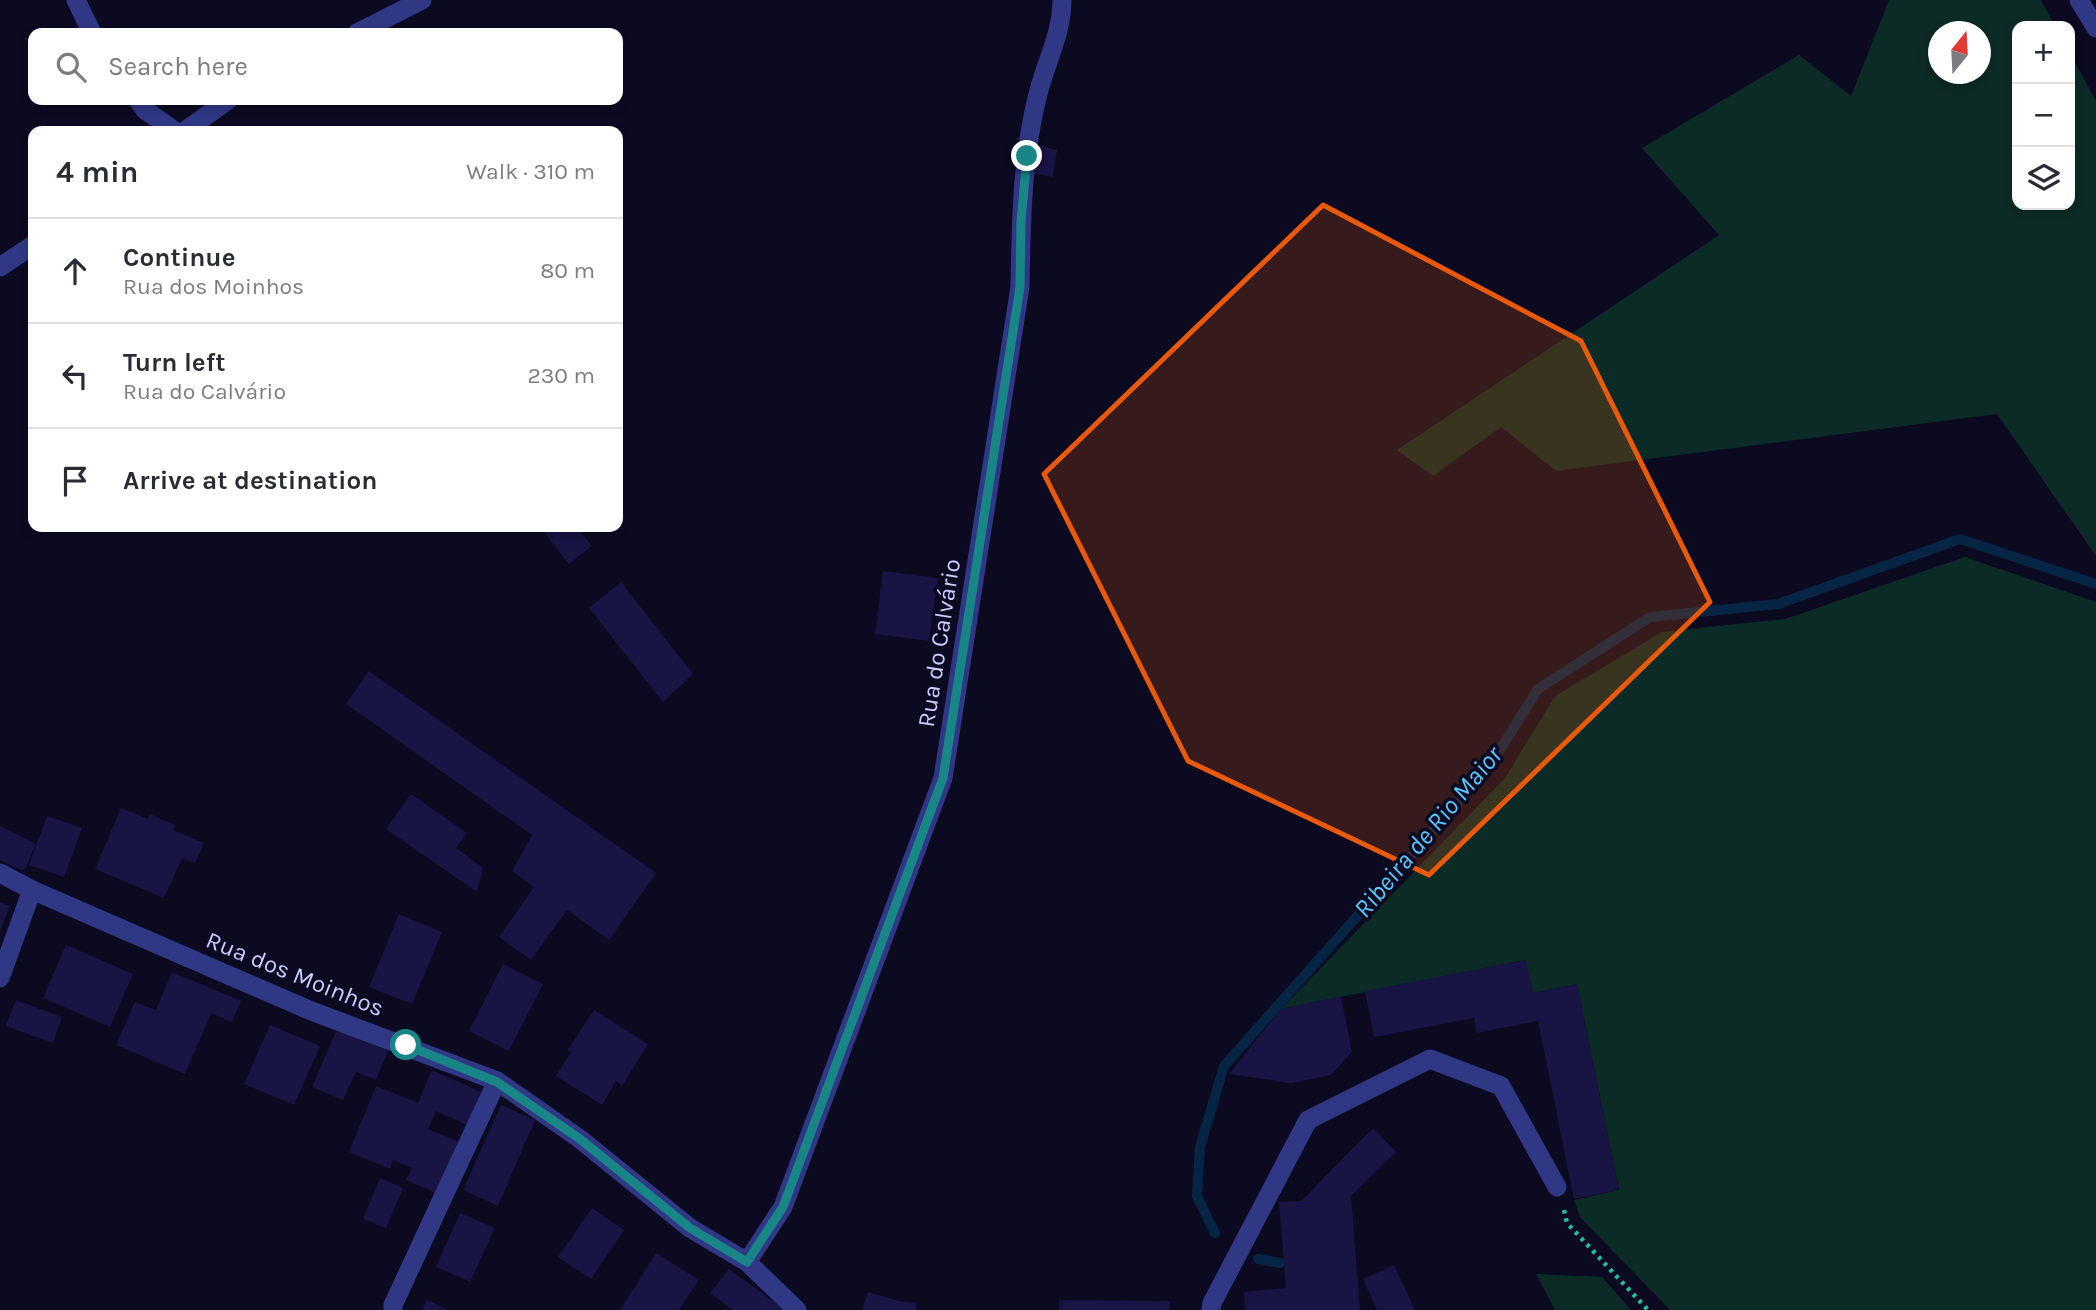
<!DOCTYPE html>
<meta charset="utf-8">
<style>
body{margin:0;font-family:Karla,sans-serif;background:#f2f2f3;color:#2b2b33}
.controls{position:absolute;right:21px;top:21px;display:grid;overflow:hidden;border-radius:14px;box-shadow:0 4px 10px #0003}
.controls button{width:63px;height:63px;display:grid;place-items:center;padding:0;border:0;border-bottom:2px solid #e1e1e2;background:#fff;color:#2b2b33;font:35px sans-serif}
.compass{position:absolute;left:1928px;top:21px;width:63px;height:63px;border-radius:50%;background:#fff;box-shadow:0 4px 10px #0003;rotate:18deg}
.stop{position:absolute;width:21px;height:21px;margin:-16px;border:5px solid #188687;border-radius:50%;background:#fff}
.stop.end{background:#188687;border-color:#fff;box-shadow:0 2px 7px #0008}
.list{margin:0;padding:0;list-style:none}
h2{display:flex;justify-content:space-between;align-items:center;height:91px;margin:0;padding:0 28px;font-size:30px}
h2 small{font-size:23px;font-weight:400;color:#7c7c81}
.list li{display:grid;grid-template-columns:46px 1fr auto;gap:21px;align-items:center;box-sizing:border-box;height:105px;padding:0 28px;border-top:2px solid #e1e1e2}
.list b{display:block;font-size:26px;white-space:nowrap}
.list p{margin:0;font-size:23px;white-space:nowrap;color:#7c7c81}
.list em{font-size:23px;font-style:normal;color:#7c7c81}
.icon{flex:none;width:38px;height:38px;fill:none;stroke:currentColor;stroke-width:2;stroke-linecap:round;stroke-linejoin:round}
.map{position:relative;flex:none;width:2096px;height:1310px;overflow:hidden}
.search{position:absolute;background:#fff;box-shadow:0 4px 10px #0003;left:28px;top:28px;width:595px;height:77px;display:flex;align-items:center;gap:18px;box-sizing:border-box;padding:0 24px;border-radius:14px;color:#7c7c81;font-size:26px}
.panel{position:absolute;background:#fff;box-shadow:0 4px 10px #0003;left:28px;top:126px;width:595px;height:406px;border-radius:14px}
.map>svg:first-child{display:block}
.green{fill:#0d2b26;fill-rule:evenodd}
.lines{fill:none;stroke-linecap:round;stroke-linejoin:round}
.stream{stroke:#062544;stroke-width:10}
.building{fill:#181444}
.path{stroke:#20bd9f;stroke-width:4.5;stroke-dasharray:3.5 5;stroke-linecap:butt}
.service{stroke:#303885;stroke-width:19}
.minor{stroke:#303885;stroke-width:19}
.route{stroke:#188687;stroke-width:9}
.marked{fill:#e8590c;fill-opacity:0.2;stroke:#e8590c;stroke-width:5;stroke-linejoin:round}
.labels{text-anchor:middle;dominant-baseline:central;stroke-width:7;stroke-linejoin:round;paint-order:stroke}
.street-label{font-size:24px;fill:#cacbff;stroke:#0b0a21}
.water-label{font-size:26px;font-style:italic;fill:#58c8ff;stroke:#0b0a21}
</style>
<div class="map">
<svg width="2096" height="1310" viewBox="0 0 2096 1310">
<rect width="100%" height="100%" fill="#0b0a21"/>
<g class="green">
<path d="M1889,0H2041L2055,26H2017V205H2070V53L2096,101V556L1997,414L1556,471L1501,427L1433,476L1397,450L1719,235L1642,148L1799,55L1851,96ZM1938,32H1980V74H1938Z"/>
<polygon points="1965,557 2096,602 2096,1310 1670,1310 1580,1217 1574,1200 1619,1190 1577,984 1533,993 1525,960 1281,1009 1505,778 1555,696 1662,632 1785,619"/>
<polygon points="1536,1274 1602,1277 1631,1310 1555,1310"/>
</g>
<g class="lines">
<g class="stream">
<polyline points="1215,1233 1197,1196 1200,1147 1224,1066 1488,769 1538,689 1650,617 1778,604 1960,539 2096,584"/>
<polyline points="1258,1259 1280,1263"/>
</g>
</g>
<g class="building">
<polygon points="1037,145 1057,150 1053,177 1031,173"/>
<polygon points="540,527 577,527 592,546 569,564"/>
<polygon points="883,571 938,578 929,641 875,634"/>
<polygon points="621,582 693,674 663,702 589,608"/>
<polygon points="369,671 656,873 609,940 567,910 531,960 499,937 534,887 512,871 532,835 346,704"/>
<polygon points="411,794 467,833 456,848 483,868 477,892 386,829"/>
<polygon points="121,808 148,819 150,814 175,825 173,830 204,843 195,863 182,858 164,898 95,869"/>
<polygon points="47,816 82,828 64,877 29,865"/>
<polygon points="0,826 36,844 24,871 0,860"/>
<polygon points="0,902 10,906 0,931"/>
<polygon points="399,914 442,932 412,1004 369,987"/>
<polygon points="66,945 133,974 110,1027 43,998"/>
<polygon points="1526,960 1533,993 1577,984 1619,1190 1574,1199 1538,1021 1476,1033 1474,1018 1374,1037 1365,991"/>
<polygon points="503,964 543,984 509,1051 469,1031"/>
<polygon points="172,972 241,1001 232,1022 211,1013 185,1074 116,1045 135,1002 156,1010"/>
<polygon points="1341,996 1352,1052 1331,1075 1291,1083 1229,1074 1281,1009"/>
<polygon points="16,1000 62,1017 53,1043 6,1026"/>
<polygon points="594,1010 648,1044 622,1086 616,1081 602,1105 556,1076 571,1052 567,1051"/>
<polygon points="270,1025 320,1046 294,1105 244,1084"/>
<polygon points="337,1029 388,1051 376,1080 356,1072 343,1100 312,1087"/>
<polygon points="432,1070 481,1092 467,1125 436,1111 428,1129 460,1142 438,1194 406,1180 412,1168 393,1160 390,1169 349,1152 376,1086 418,1103"/>
<polygon points="501,1105 535,1120 498,1206 463,1190"/>
<polygon points="1373,1128 1396,1152 1351,1196 1360,1310 1245,1310 1244,1292 1286,1288 1279,1202 1301,1201"/>
<polygon points="380,1178 403,1188 386,1228 363,1219"/>
<polygon points="592,1208 624,1230 591,1279 558,1257"/>
<polygon points="460,1213 495,1228 470,1282 436,1267"/>
<polygon points="656,1253 699,1280 679,1310 620,1310"/>
<polygon points="1394,1265 1415,1310 1377,1310 1363,1279"/>
<polygon points="729,1269 785,1310 733,1310 710,1293"/>
<polygon points="868,1292 898,1301 916,1303 916,1310 862,1310"/>
<polygon points="427,1300 448,1310 422,1310"/>
<polygon points="1059,1300 1170,1301 1170,1310 1059,1310"/>
</g>
<g class="lines">
<polyline class="path" points="1564,1210 1567,1223 1648,1310"/>
<polyline class="service" points="1211,1310 1212,1303 1308,1120 1430,1059 1501,1086 1557,1187"/>
<g class="minor">
<polyline points="76,0 92,33"/>
<polyline points="2079,0 2096,28"/>
<polyline points="357,33 422,0"/>
<polyline points="138,100 145,110 175,131"/>
<polyline points="185,131 228,100"/>
<polyline points="0,267 33,245"/>
<polyline points="0,873 32,890 309,1010 497,1081 580,1139 690,1228 747,1262 797,1310"/>
<polyline points="0,978 32,890"/>
<path d="M747,1262L783,1207L943,778L1020,287C1021,223 1022,156 1038,94C1046,62 1062,33 1062,0"/>
<polyline points="393,1310 393,1305 497,1081"/>
</g>
</g>
<g class="lines">
<polyline class="route" points="406,1045 497,1082 580,1139 690,1228 747,1262 783,1207 943,778 1020,287 1021,222 1027,156"/>
</g>
<path class="marked" d="M1323,205L1581,341L1710,602L1429,875L1188,761L1044,474Z"/>
<g class="labels">
<g class="street-label">
<text transform="translate(939 643) rotate(-81)">Rua do Calvário</text>
<text transform="translate(295 974) rotate(22)">Rua dos Moinhos</text>
</g>
<g class="water-label">
<text transform="translate(1428 832) rotate(-50)">Ribeira de Rio Maior</text>
</g>
</g>
</svg>
<div class="controls">
<button>+</button>
<button>−</button>
<button><svg class="icon" aria-label="layers" viewBox="0 0 24 24"><path d="M12 4l9 5-9 5-9-5zM3 14l9 5 9-5"/></svg></button>
</div>
<svg class="compass" viewBox="-18 -18 36 36"><path d="M0-13l5 13h-10z" fill="#e53935"/><path d="M0 13l5-13h-10z" fill="#7c7c81"/></svg>
<div class="stop" style="left:406px;top:1045px"></div>
<div class="stop end" style="left:1027px;top:156px"></div>
<div class="search"><svg class="icon" aria-label="search" viewBox="0 0 24 24"><circle cx="10" cy="10" r="6"/><path d="M15 15l6 6"/></svg>Search here</div>
<section class="panel">
<h2>4 min<small>Walk · 310 m</small></h2>
<ul class="list">
<li><svg class="icon" aria-label="ahead" viewBox="0 0 24 24"><path d="M12 20V5M6 11l6-6 6 6"/></svg><div><b>Continue</b><p>Rua dos Moinhos</p></div><em>80 m</em></li>
<li><svg class="icon" aria-label="left" viewBox="0 0 24 24"><path d="M17 20v-9H6M10 6l-5 5 5 5"/></svg><div><b>Turn left</b><p>Rua do Calvário</p></div><em>230 m</em></li>
<li><svg class="icon" aria-label="arrive" viewBox="0 0 24 24"><path d="M6 21V4h12l-3 4 3 4H6"/></svg><div><b>Arrive at destination</b></div></li>
</ul>
</section>
</div>
